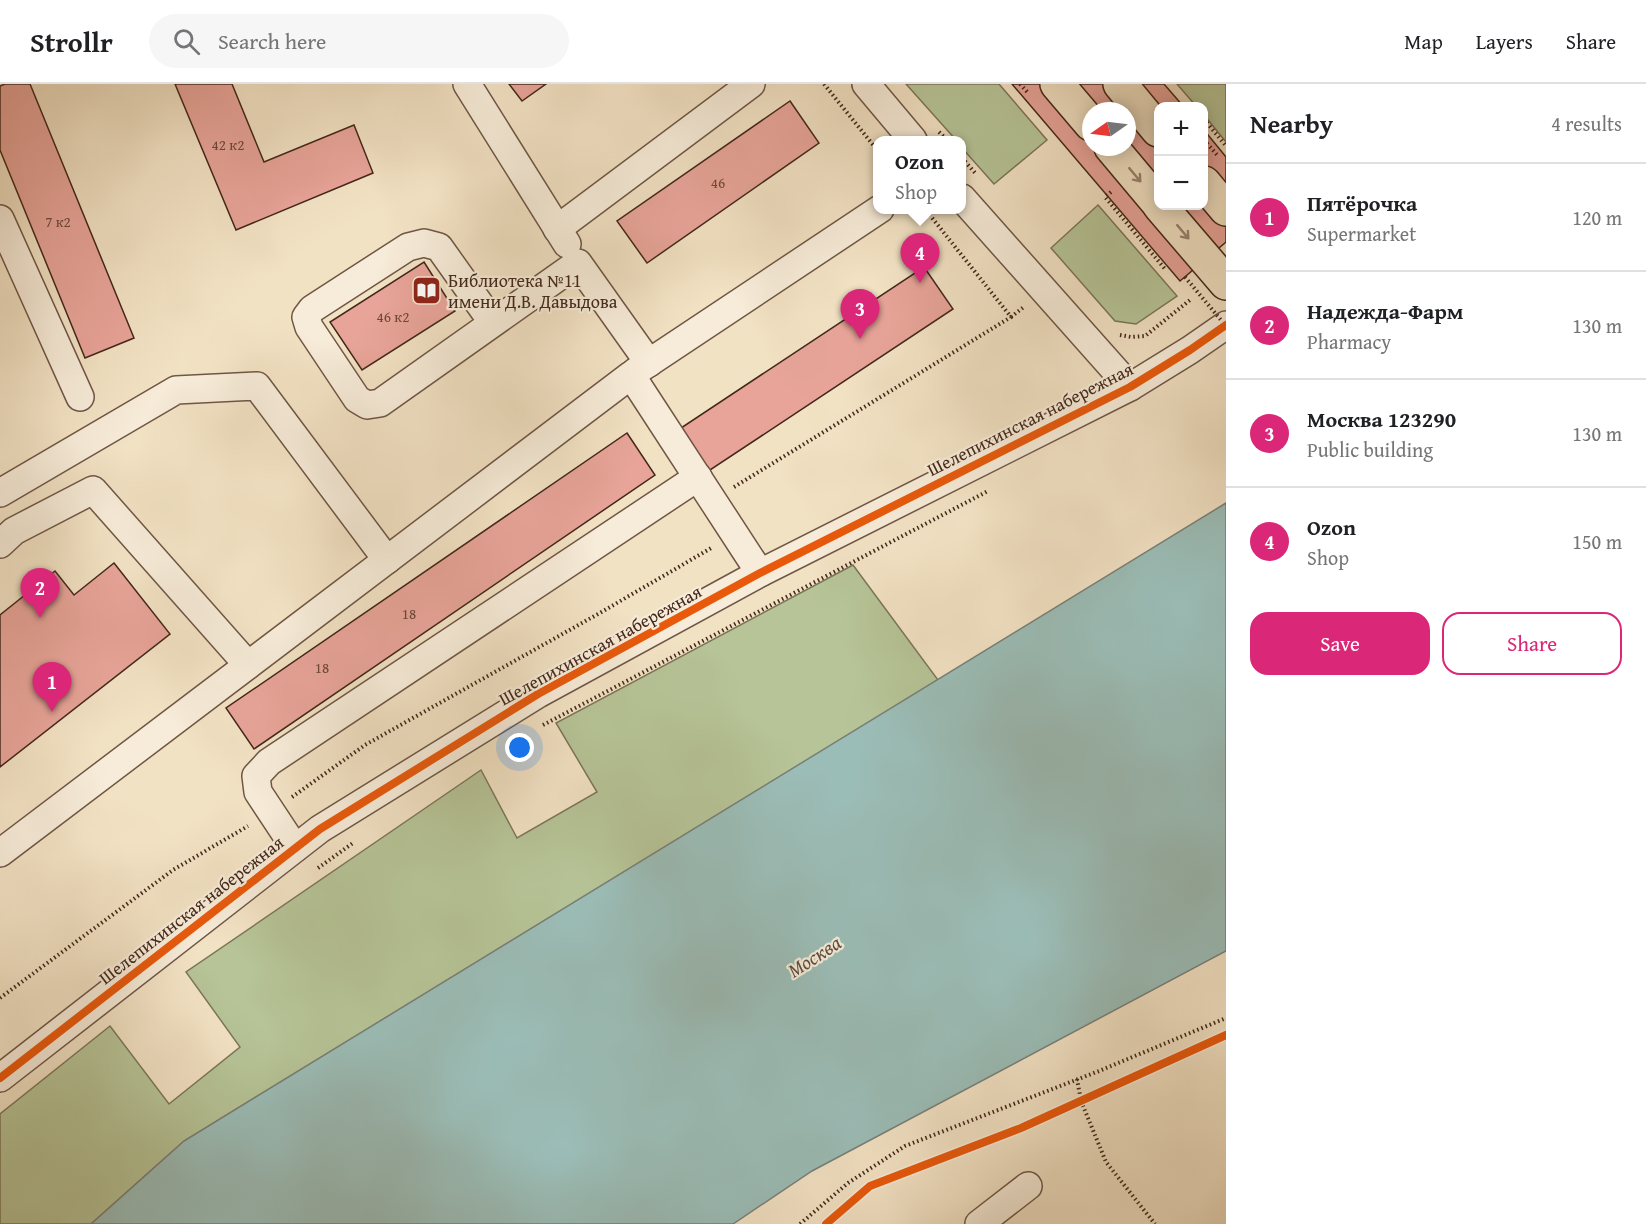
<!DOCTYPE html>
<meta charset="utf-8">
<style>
body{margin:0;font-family:"Gentium Book Plus",serif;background:#f6f6f6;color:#202124}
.controls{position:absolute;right:18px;top:18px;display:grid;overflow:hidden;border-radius:12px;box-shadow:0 3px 15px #0003}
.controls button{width:54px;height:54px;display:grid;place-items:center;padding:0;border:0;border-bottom:2px solid #e0e0e0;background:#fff;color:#202124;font:30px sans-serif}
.compass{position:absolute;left:1082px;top:18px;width:54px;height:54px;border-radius:50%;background:#fff;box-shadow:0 3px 15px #0003;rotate:256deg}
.you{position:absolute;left:520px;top:664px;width:21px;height:21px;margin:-15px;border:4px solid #fff;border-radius:50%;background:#1a73e8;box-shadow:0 0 0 9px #1a73e833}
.badge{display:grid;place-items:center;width:39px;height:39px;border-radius:50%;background:#db2777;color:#fff;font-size:20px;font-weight:700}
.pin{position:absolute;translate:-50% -50px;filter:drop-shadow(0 2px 3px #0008)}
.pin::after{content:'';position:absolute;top:32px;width:21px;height:18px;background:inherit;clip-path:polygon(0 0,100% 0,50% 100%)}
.popup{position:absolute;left:873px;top:52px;width:93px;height:78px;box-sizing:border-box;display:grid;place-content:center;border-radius:12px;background:#fff;filter:drop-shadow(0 2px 4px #0005);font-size:20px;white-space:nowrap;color:#757577}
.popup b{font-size:22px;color:#202124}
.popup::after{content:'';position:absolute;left:50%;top:100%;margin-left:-12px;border:12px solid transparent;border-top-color:#fff}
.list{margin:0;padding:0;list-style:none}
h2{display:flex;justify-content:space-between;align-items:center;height:78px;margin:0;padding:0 24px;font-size:26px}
h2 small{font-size:20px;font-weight:400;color:#757577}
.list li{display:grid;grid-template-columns:39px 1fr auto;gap:18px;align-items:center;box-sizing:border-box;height:108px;padding:0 24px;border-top:2px solid #e0e0e0}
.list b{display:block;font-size:22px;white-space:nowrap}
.list p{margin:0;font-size:20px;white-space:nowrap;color:#757577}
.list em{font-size:20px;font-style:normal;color:#757577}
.actions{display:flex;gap:12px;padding:18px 24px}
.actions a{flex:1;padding:14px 0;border:2px solid #db2777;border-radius:18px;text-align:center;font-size:21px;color:#db2777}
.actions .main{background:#db2777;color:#fff}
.icon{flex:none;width:33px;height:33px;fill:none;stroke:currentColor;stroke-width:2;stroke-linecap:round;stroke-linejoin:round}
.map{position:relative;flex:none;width:1226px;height:1140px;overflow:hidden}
header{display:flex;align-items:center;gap:36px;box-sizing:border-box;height:84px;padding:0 30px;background:#fff;border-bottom:2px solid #e0e0e0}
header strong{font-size:28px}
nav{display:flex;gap:33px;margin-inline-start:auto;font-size:21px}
.search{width:420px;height:54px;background:#f6f6f6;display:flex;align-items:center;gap:15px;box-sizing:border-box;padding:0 21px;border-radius:33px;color:#757577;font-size:22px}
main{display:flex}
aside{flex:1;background:#fff}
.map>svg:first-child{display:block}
.green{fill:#b6c497;stroke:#7c7659;stroke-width:1.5}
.water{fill:#9bbdb7;stroke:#788179;stroke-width:1.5}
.building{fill:#e8a499;stroke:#43271b;stroke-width:1.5;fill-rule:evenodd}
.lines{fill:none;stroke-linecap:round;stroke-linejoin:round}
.minor-casing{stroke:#6f5645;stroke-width:30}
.major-casing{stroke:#43271b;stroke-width:36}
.path{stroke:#43271b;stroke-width:4;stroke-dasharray:1.5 3;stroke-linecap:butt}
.minor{stroke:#f7ecd9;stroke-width:27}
.major{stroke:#f2e2c4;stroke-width:33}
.path-bridge{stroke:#43271b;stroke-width:4;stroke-dasharray:1.5 3;stroke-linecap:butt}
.cycleway-casing{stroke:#f7ecd9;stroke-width:11}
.cycleway{stroke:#e8590c;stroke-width:8}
.oneway{stroke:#9a8470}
.labels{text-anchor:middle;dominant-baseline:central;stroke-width:4.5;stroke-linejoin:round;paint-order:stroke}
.number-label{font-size:15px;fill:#6c463a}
.poi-label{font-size:18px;fill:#43271b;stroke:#f7ecd9;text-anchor:start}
.street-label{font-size:18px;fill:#43271b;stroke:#f7ecd9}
.water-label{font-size:20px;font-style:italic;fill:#594c42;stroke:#f7ecd9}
</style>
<header>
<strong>Strollr</strong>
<div class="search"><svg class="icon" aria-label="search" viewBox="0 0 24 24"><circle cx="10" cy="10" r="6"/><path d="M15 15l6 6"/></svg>Search here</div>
<nav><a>Map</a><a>Layers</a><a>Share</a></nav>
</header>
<main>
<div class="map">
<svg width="1226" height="1140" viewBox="0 0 1226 1140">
<rect width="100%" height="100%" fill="#f2e2c4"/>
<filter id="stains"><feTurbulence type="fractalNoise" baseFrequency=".00333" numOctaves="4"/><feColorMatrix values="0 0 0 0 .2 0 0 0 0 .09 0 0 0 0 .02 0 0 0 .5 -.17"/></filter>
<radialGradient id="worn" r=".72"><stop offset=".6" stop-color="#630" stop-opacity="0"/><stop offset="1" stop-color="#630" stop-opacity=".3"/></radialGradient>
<g class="green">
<polygon points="906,0 999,0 1047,56 994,100 962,64 962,56 956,56"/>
<polygon points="1177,0 1226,0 1226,58 1204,31 1204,22 1196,22"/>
<polygon points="1098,121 1177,212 1136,240 1115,237 1051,164"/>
<polygon points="853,481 938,596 184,1057 91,1140 0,1140 0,1030 110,942 169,1020 240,963 186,888 481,686 517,754 597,708 556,639"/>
</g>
<polygon class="water" points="1226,419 1226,867 812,1087 733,1140 91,1140 184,1057"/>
<g class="building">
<polygon points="5,0 30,0 134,254 85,274 0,66 0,2"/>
<polygon points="175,0 232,0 264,78 354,41 373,89 236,146"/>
<polygon points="509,0 546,0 522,17"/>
<path d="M1012,0H1164L1183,22H1158V122H1204V46L1226,73V158L1180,197ZM1091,27H1127V63H1091Z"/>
<polygon points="790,17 819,59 647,179 617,137"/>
<polygon points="424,178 455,227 362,286 330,238"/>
<polygon points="924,183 953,225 707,388 678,346"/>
<polygon points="627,349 655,391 254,665 226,624"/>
<polygon points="114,479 170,550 0,683 0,531 55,487 74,511"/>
</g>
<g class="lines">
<defs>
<g id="minor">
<polyline points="467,0 567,160"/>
<polyline points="866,0 913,56"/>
<polyline points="962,114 1130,303"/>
<polyline points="0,135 80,313"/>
<polyline points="557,145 751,0"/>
<polyline points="493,239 439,163 424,159 408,163 312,225 306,233 309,243 357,315 367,321 380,319 578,179 649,279"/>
<polyline points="635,288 880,125"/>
<polyline points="0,409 176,306 257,302 387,476"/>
<polyline points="0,460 14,447 93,406 248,581"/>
<polyline points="295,764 258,708 256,692 269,678 698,393"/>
<polyline points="0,769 631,291 760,489"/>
<polyline points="0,994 320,745 538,610 760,489 1130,303 1190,266 1226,241"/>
<polyline points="979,1140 1028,1102"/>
</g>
<g id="major">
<polyline points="1057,0 1091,40"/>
<polyline points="1120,0 1158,46"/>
<polyline points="1111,63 1158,119"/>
<polyline points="1204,99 1226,125"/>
<polyline points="1160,122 1226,199"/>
</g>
</defs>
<use href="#minor" class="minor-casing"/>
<use href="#major" class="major-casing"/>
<g class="path">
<polyline points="824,0 878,67"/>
<polyline points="1020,0 1029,10"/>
<polyline points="1204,35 1226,62"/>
<polyline points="939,48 947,56"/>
<polyline points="1204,56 1218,72"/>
<polyline points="962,74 976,90"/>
<polyline points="1111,108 1105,113 1165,185"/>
<polyline points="1011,233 1025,222"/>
<polyline points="1120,251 1131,253 1145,252 1190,216"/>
<polyline points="734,403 1011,233 925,125"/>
<polyline points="543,641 988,407"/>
<polyline points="292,713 365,661 598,530 713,463"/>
<polyline points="318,784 353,759"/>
<polyline points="0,914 173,786 248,742"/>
<polyline points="1077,995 1081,1017 1106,1078 1155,1140"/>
<polyline points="800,1140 848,1099 905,1062 1099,987 1226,934"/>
</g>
<use href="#minor" class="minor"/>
<use href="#major" class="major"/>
<polyline class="path-bridge" points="1185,193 1226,242"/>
<defs>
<g id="cycleway">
<polyline points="0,994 320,745 538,610 760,489 1130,303 1190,266 1226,241"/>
<polyline points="826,1140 870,1102 1021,1044 1226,951"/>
</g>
</defs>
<use href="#cycleway" class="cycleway-casing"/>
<use href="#cycleway" class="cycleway"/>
</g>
<defs><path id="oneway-shaft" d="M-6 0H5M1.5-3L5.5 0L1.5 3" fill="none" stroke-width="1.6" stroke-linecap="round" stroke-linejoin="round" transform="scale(1.5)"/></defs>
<g class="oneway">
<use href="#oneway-shaft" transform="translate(1135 91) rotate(50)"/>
<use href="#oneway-shaft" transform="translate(1183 148) rotate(50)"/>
</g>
<defs>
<symbol id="library-square" viewBox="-11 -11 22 22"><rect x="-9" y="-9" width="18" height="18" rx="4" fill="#8f2418" stroke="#f7ecd9"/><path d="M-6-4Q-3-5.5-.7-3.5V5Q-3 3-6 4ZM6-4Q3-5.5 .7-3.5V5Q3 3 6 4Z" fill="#fff"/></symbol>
</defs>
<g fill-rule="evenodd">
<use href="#library-square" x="410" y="190" width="33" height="33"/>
</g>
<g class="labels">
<g class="number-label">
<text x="228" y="60">42 к2</text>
<text x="718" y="98">46</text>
<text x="58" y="137">7 к2</text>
<text x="393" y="232">46 к2</text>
<text x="409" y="529">18</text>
<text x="322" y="583">18</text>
</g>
<g class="poi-label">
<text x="448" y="196">Библиотека №11<tspan x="448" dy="21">имени Д.В. Давыдова</tspan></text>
</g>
<g class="street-label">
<text transform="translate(1030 335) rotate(-27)">Шелепихинская набережная</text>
<text transform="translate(600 561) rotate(-29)">Шелепихинская набережная</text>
<text transform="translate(191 826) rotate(-38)">Шелепихинская набережная</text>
</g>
<g class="water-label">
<text transform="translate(814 872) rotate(-33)">Москва</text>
</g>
</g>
<rect width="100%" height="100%" filter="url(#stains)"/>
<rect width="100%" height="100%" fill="url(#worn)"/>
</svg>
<div class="controls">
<button>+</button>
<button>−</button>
</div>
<svg class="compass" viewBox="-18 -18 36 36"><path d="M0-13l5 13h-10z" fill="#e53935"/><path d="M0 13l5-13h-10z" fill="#757577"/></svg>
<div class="you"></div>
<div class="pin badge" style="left:52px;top:628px">1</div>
<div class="pin badge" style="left:40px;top:534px">2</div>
<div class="pin badge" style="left:860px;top:255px">3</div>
<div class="pin badge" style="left:920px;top:199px">4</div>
<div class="popup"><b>Ozon</b>Shop</div>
</div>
<aside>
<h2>Nearby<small>4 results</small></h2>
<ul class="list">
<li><span class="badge">1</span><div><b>Пятёрочка</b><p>Supermarket</p></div><em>120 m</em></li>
<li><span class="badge">2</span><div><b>Надежда-Фарм</b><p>Pharmacy</p></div><em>130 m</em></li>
<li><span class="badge">3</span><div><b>Москва 123290</b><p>Public building</p></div><em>130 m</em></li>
<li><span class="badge">4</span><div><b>Ozon</b><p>Shop</p></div><em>150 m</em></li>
</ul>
<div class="actions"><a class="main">Save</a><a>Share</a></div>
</aside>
</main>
